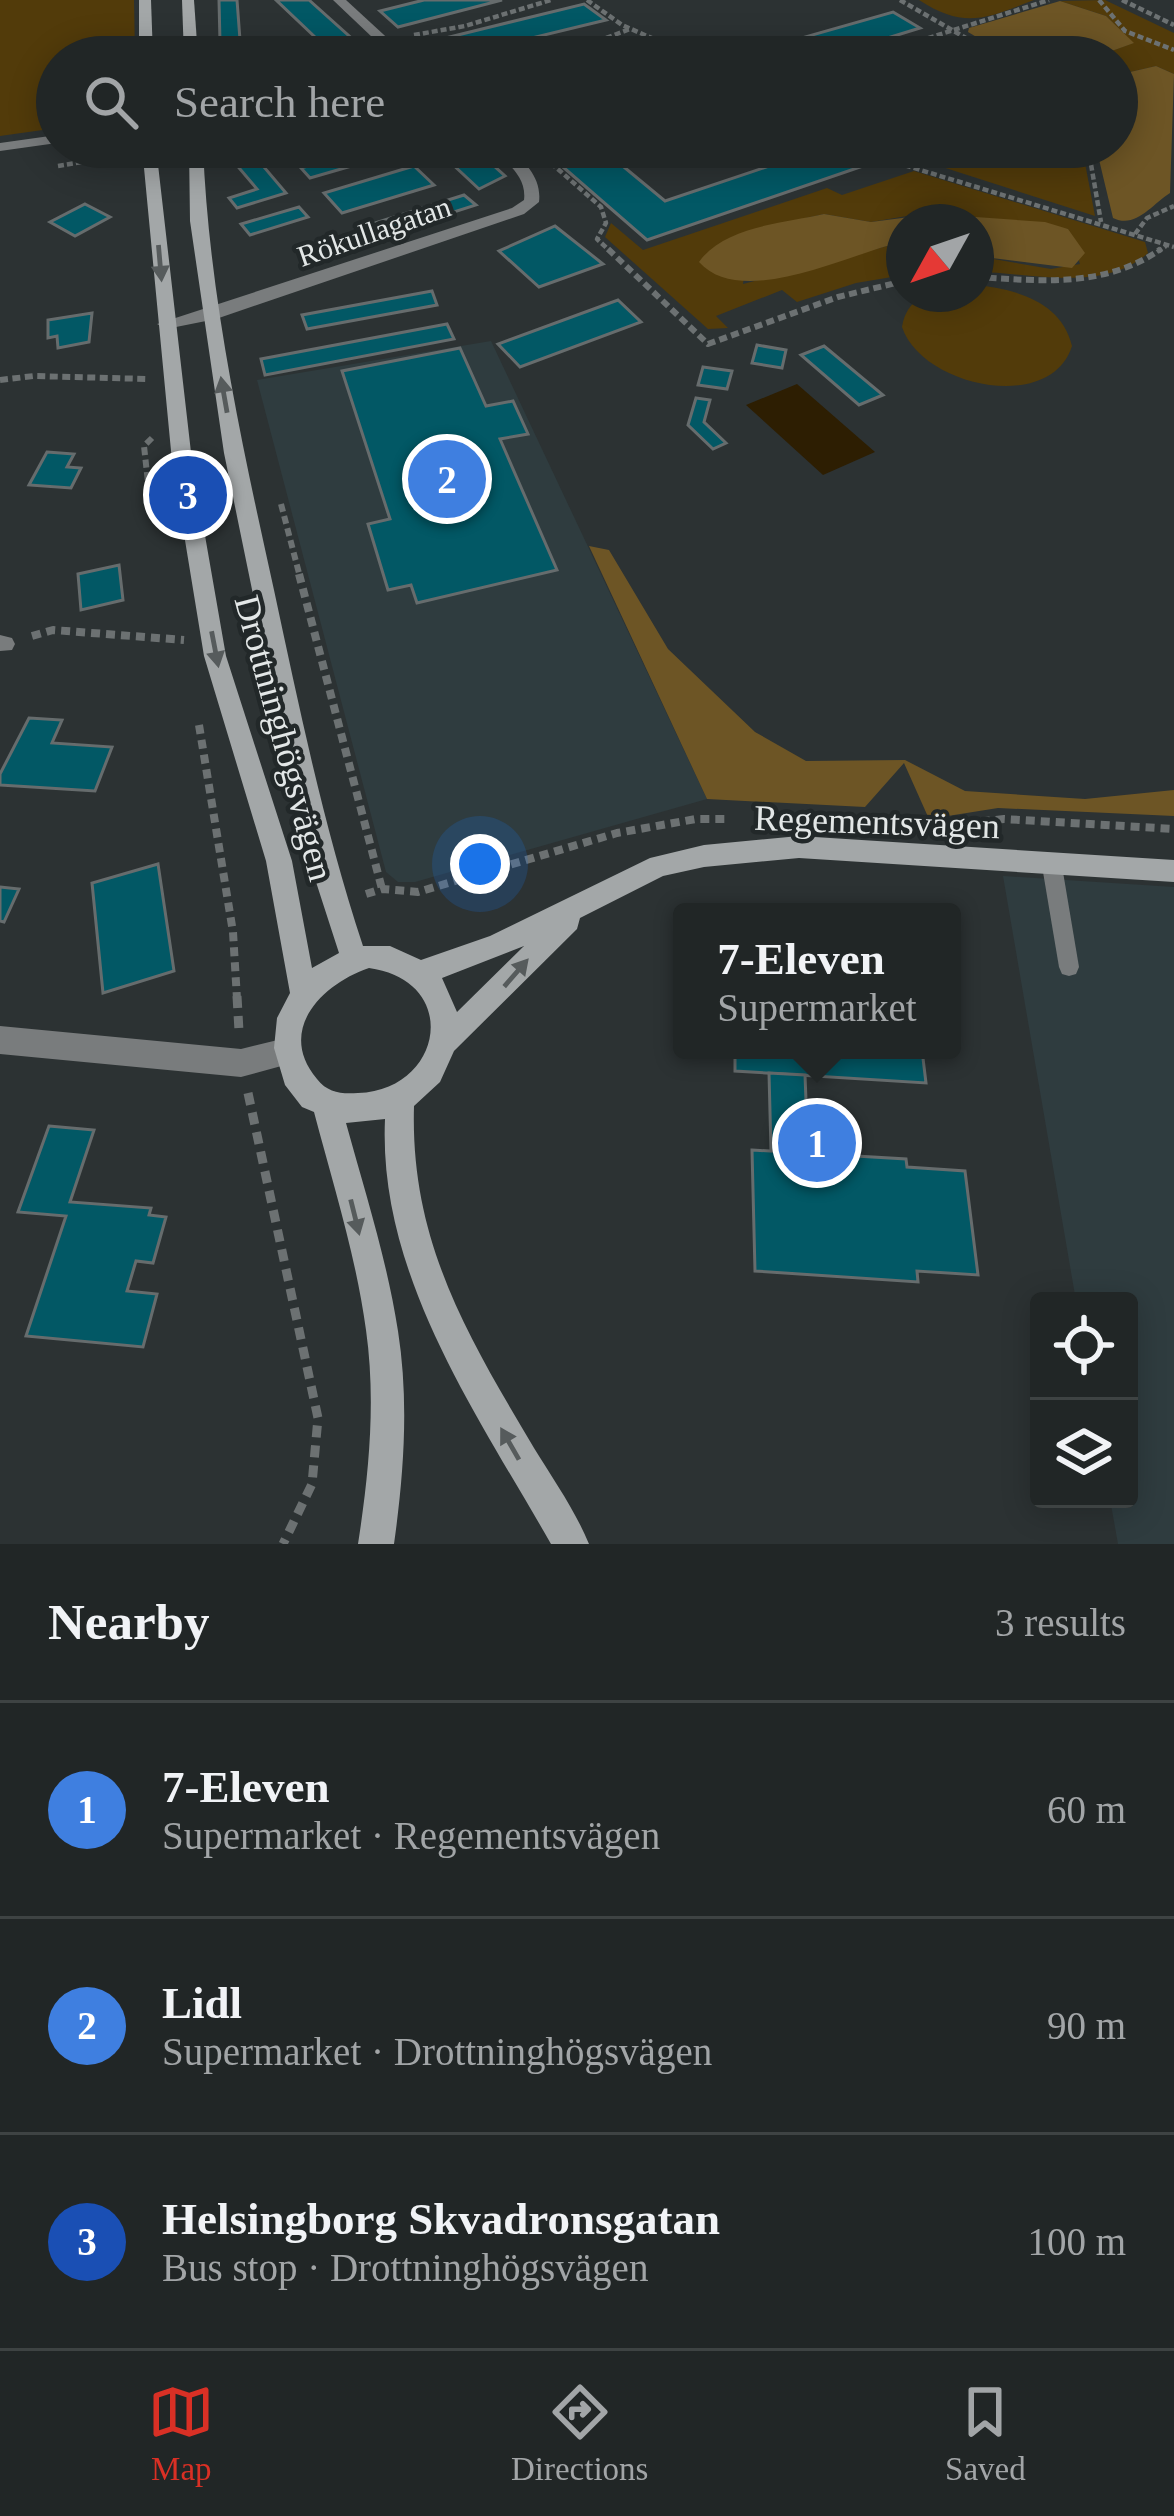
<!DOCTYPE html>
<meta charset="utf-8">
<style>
body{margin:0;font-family:Georgia,serif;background:#2d3232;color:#f1f3f6}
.controls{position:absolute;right:36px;bottom:36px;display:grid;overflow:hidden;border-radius:12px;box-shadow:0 6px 30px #0003}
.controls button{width:108px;height:108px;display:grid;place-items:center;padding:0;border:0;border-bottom:3px solid #3e4343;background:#212626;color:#f1f3f6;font:60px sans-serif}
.compass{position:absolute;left:886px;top:204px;width:108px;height:108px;border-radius:50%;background:#212626;box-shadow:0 6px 30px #0003;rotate:230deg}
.you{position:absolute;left:480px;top:864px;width:42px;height:42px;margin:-30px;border:9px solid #fff;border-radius:50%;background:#1a73e8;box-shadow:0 0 0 18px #1a73e833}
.badge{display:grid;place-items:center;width:78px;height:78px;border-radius:50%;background:#d93025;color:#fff;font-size:39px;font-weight:700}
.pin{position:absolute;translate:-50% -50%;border:6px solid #fff;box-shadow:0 3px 12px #0006}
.popup{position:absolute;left:673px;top:903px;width:288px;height:156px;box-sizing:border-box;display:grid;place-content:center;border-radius:12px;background:#212626;filter:drop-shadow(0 3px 9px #0005);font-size:39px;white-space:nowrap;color:#a2a5a7}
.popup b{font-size:45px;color:#f1f3f6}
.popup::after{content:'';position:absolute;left:50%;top:100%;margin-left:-24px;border:24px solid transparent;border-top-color:#212626}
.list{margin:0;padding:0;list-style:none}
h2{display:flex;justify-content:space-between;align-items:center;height:156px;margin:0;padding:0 48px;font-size:51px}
h2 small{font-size:39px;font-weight:400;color:#a2a5a7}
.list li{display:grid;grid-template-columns:78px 1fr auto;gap:36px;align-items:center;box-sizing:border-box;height:216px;padding:0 48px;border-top:3px solid #3e4343}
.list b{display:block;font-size:45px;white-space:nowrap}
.list p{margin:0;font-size:39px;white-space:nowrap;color:#a2a5a7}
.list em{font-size:39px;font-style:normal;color:#a2a5a7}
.icon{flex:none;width:66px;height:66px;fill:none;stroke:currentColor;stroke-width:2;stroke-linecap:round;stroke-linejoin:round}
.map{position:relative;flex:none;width:1174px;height:1544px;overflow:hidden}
.search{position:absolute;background:#212626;box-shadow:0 6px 30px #0003;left:36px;right:36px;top:36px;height:132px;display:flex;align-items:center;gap:30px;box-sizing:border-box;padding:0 42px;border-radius:66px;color:#a2a5a7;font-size:45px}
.sheet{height:804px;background:#212626}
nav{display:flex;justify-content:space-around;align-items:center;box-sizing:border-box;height:168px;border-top:3px solid #3e4343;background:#212626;font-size:33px;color:#a2a5a7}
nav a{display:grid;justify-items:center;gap:6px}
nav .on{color:#d93025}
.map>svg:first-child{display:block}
.built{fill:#2f3c3f}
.green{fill:#523b0a}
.forest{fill:#6d5525}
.water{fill:#2d1e02}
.building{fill:#025865;stroke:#666c6d;stroke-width:3}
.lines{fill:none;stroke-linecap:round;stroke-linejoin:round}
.path-far3{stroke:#6c7172;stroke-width:4.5;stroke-dasharray:6 3;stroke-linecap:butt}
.path-far2{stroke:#6c7172;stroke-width:6;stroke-dasharray:8 4.5;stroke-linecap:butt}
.path-far1{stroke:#6c7172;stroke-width:8;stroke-dasharray:9 6;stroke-linecap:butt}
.path{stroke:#6c7172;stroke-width:9;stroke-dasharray:12 8;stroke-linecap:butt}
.lane{fill:#797c7d;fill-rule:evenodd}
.street{fill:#797c7d;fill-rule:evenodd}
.secondary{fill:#a3a7a8;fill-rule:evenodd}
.oneway{fill:#565b5c}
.labels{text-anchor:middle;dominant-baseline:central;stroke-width:9;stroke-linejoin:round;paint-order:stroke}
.far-street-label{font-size:30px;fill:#e3e7e7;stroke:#222829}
.street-label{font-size:36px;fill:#e3e7e7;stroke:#222829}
</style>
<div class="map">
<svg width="1174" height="1544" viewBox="0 0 1174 1544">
<rect width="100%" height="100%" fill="#2c3233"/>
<g class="built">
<polygon points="491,341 707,799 415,882 398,882 386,872 257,380"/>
<polygon points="1003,876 1174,887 1174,1544 1118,1544 1110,1499 1129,1499 1129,1301 1076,1301"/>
</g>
<g class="green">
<polygon points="0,0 134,0 135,57 57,57 57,128 0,136"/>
<path d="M919,0H1034C987,18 965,30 919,0Z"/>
<polygon points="1105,0 1174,33 1174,74 1156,66 1117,75 1117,57 1095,57 1133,43 1106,16 1060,1"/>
<polygon points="880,147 1082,147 1095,216"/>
<path d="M914,171L1145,242L1148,253C1102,294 1031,272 976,272V256L1051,269L1080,264L1068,229L907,216L871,222L824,214L749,231L743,284L887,246L904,245V275L856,283L797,302L782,290L716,316L728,328L708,329L605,237L611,223L643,250L827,188L842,195Z"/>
<path d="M976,285C1016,289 1062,302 1072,346C1051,414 922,387 902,327C909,287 943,294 976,294Z"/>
</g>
<g class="forest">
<polygon points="1060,1 1106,16 1134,43 1095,57 1010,57 968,32 969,28"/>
<path d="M1156,66L1174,74L1170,193C1151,205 1136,229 1113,218L1096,147H1117V75Z"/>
<path d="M824,214L871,222L933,214L1045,222L1068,229L1085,253L1072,268L976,256V222H904V245L887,246C837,260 739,307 699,262C724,226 785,223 824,214Z"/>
<polygon points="589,546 609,550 668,649 755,732 806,761 905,760 965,791 1085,799 1174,790 1174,816 998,808 929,819 904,763 865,807 707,799"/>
</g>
<polygon class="water" points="797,384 875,452 823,475 746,405"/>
<g class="building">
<polygon points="219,0 237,0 240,40 220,42"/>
<polygon points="276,0 309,0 368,53 336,57"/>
<polygon points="424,0 502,0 398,27 380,11"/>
<polygon points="584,4 606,20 453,57 436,57 421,44"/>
<polygon points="893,12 920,28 826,57 735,57"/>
<polygon points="949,45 970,57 911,57 931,51"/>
<polygon points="247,147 286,193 237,208 229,198 257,189 223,149"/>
<polygon points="371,147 395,147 400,152 310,178 301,168"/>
<polygon points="434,147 473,147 505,176 479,189"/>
<polygon points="778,147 836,147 863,166 647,240 563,167 607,153 665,201 793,158"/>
<polygon points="414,166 434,185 342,213 324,193"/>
<polygon points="464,195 476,205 366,240 356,229"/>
<polygon points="85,204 110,217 75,236 50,222"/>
<polygon points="299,207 308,217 250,235 241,224"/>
<polygon points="555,226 603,264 539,287 499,251"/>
<polygon points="432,291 437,305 307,329 302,315"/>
<polygon points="618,300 641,322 520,367 498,344"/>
<polygon points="92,313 89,342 58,348 57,336 48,338 48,320"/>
<polygon points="447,324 454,339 265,375 261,359"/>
<polygon points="757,345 786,350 782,368 752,363"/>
<polygon points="824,346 883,395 859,405 801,355"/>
<polygon points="460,348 486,406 513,401 528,434 500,439 557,570 417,603 411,585 388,590 368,524 390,519 342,371"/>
<polygon points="703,367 732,371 727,389 698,385"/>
<polygon points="696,398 710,400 704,422 726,443 713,449 688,425"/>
<polygon points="47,452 74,454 67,467 81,468 71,488 29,485"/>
<polygon points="119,565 123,600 81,610 78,574"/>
<polygon points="29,718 62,720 52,743 112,747 95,791 0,785 0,774"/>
<polygon points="158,864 174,971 103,993 92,883"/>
<polygon points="0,887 19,889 4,922 0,921"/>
<polygon points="735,1050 922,1050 926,1083 735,1071"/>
<polygon points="769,1073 805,1075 808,1153 771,1151"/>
<polygon points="49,1126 94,1130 70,1202 151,1208 149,1215 166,1217 153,1263 136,1261 127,1291 157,1294 143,1347 26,1336 66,1216 18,1212"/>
<polygon points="752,1150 906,1159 907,1167 965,1171 978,1275 917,1271 918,1282 755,1271"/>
</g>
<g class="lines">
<g class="path-far3">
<polyline points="587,0 622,25 672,47 674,57"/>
<polyline points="900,0 999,57"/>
<polyline points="1099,0 1125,31 1174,50"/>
<polyline points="1122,0 1174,25"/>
<polyline points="414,35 465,26 551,0"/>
<polyline points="568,57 569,52 630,29"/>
<polyline points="868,57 1049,0"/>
<polyline points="864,147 904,165 1174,247"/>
<polyline points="1088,147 1101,222"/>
<polyline points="543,159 585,147"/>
<polyline points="551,163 601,207 606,223 597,239 611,252"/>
<polyline points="58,166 107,158 125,164"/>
<polyline points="1135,234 1147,218 1174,206"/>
<polyline points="1157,252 1166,246"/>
</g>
<g class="path-far2">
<polyline points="608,249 708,344 838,297 904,281"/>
<path d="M976,277C1041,281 1105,288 1161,249"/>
<polyline points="0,380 34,376 148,379"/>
<polyline points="152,438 144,446 151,510 160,518"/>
<polyline points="281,504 300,577"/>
</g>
<g class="path-far1">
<polyline points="299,574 382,889"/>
<polyline points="32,636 53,630 184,640"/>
<polyline points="199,725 233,932 237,999"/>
<polyline points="966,823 1004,819 1174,829"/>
<polyline points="366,894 382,889 418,892 617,833 696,819 730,819"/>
</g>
<g class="path">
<polyline points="237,996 239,1031"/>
<polyline points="248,1093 318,1418 312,1484 283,1544"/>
</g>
<polygon class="lane" points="1052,858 1059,860 1062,866 1079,967 1076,974 1069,976 1062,974 1059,967 1042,866 1045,860"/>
<g class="street">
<polygon points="333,0 346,0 408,57 393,57"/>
<polygon points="57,135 57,143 0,151 0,143"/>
<path d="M492,147H508C525,162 542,178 539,202L524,214L216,319L166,329L157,324L512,208L524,200C527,176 506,163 492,147Z"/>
<polygon points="0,635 12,638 15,644 12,650 0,651"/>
<polygon points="0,1026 241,1049 286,1038 296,1042 300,1052 296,1062 241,1077 0,1054"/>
</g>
<g class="secondary">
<polygon points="139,0 151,0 153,57 139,57"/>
<polygon points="182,0 194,0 198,57 184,57"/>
<path d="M142,147H156L192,461L226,656L292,861L312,968L339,953L305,848L224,453L190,221L189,147H203C209,296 242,445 274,590C300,711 324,828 363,946H390L421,960L490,936L650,858L704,845L799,836L1174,860V882L799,858L704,867L663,876L580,918L577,929L454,1051L440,1082L414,1106C410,1241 467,1335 534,1448C553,1479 575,1510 589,1544H551C477,1414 378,1275 385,1119L346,1123C365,1192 387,1260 398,1331C409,1401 404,1473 394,1544H358C369,1473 376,1401 366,1330C356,1256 333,1184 314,1112L302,1107L285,1085L274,1048L277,1018L290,993L266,861L204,656L172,461ZM524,946L457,1012L442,978ZM369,968C462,981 443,1090 358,1093C341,1094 328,1093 317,1079C276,1030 322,984 369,968Z"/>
</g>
</g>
<defs><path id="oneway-solid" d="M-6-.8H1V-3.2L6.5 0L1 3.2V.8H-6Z" transform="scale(3)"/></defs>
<g class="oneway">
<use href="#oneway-solid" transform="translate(160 263) rotate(85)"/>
<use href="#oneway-solid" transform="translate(224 395) rotate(-100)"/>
<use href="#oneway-solid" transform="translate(215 649) rotate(79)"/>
<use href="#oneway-solid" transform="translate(516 973) rotate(-49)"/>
<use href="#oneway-solid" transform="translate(355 1217) rotate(76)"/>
<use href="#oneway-solid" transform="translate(510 1444) rotate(-120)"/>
</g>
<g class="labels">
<g class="far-street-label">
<text transform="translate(374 231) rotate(-19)">Rökullagatan</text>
</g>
<g class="street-label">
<text transform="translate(284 738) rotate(75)">Drottninghögsvägen</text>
<text transform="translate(877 822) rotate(2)">Regementsvägen</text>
</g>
</g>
</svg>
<div class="controls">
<button><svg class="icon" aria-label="locate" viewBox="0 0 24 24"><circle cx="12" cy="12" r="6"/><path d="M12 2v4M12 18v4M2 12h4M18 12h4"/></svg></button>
<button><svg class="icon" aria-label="layers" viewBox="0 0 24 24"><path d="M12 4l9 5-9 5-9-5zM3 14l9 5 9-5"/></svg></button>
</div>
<svg class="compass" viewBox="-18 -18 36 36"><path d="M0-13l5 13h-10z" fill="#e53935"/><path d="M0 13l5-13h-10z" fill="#a2a5a7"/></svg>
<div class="you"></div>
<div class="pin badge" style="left:817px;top:1143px;background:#3f7fe0">1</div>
<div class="popup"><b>7-Eleven</b>Supermarket</div>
<div class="pin badge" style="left:447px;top:479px;background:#3f7fe0">2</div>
<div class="pin badge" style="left:188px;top:495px;background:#1a4fb4">3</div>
<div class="search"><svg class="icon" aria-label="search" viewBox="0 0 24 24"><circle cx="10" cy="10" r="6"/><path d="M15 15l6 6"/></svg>Search here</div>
</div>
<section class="sheet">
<h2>Nearby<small>3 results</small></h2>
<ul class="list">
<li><span class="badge" style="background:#3f7fe0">1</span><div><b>7-Eleven</b><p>Supermarket · Regementsvägen</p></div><em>60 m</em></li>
<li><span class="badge" style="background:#3f7fe0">2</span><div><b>Lidl</b><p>Supermarket · Drottninghögsvägen</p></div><em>90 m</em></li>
<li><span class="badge" style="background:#1a4fb4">3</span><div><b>Helsingborg Skvadronsgatan</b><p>Bus stop · Drottninghögsvägen</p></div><em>100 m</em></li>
</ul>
</section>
<nav>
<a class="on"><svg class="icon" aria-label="map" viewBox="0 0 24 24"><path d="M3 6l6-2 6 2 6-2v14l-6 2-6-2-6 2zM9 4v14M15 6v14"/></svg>Map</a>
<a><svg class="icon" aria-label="directions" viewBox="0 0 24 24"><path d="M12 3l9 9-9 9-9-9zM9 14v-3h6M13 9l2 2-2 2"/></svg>Directions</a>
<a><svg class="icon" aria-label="saved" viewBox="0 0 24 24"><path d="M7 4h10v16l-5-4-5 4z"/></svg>Saved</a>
</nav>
